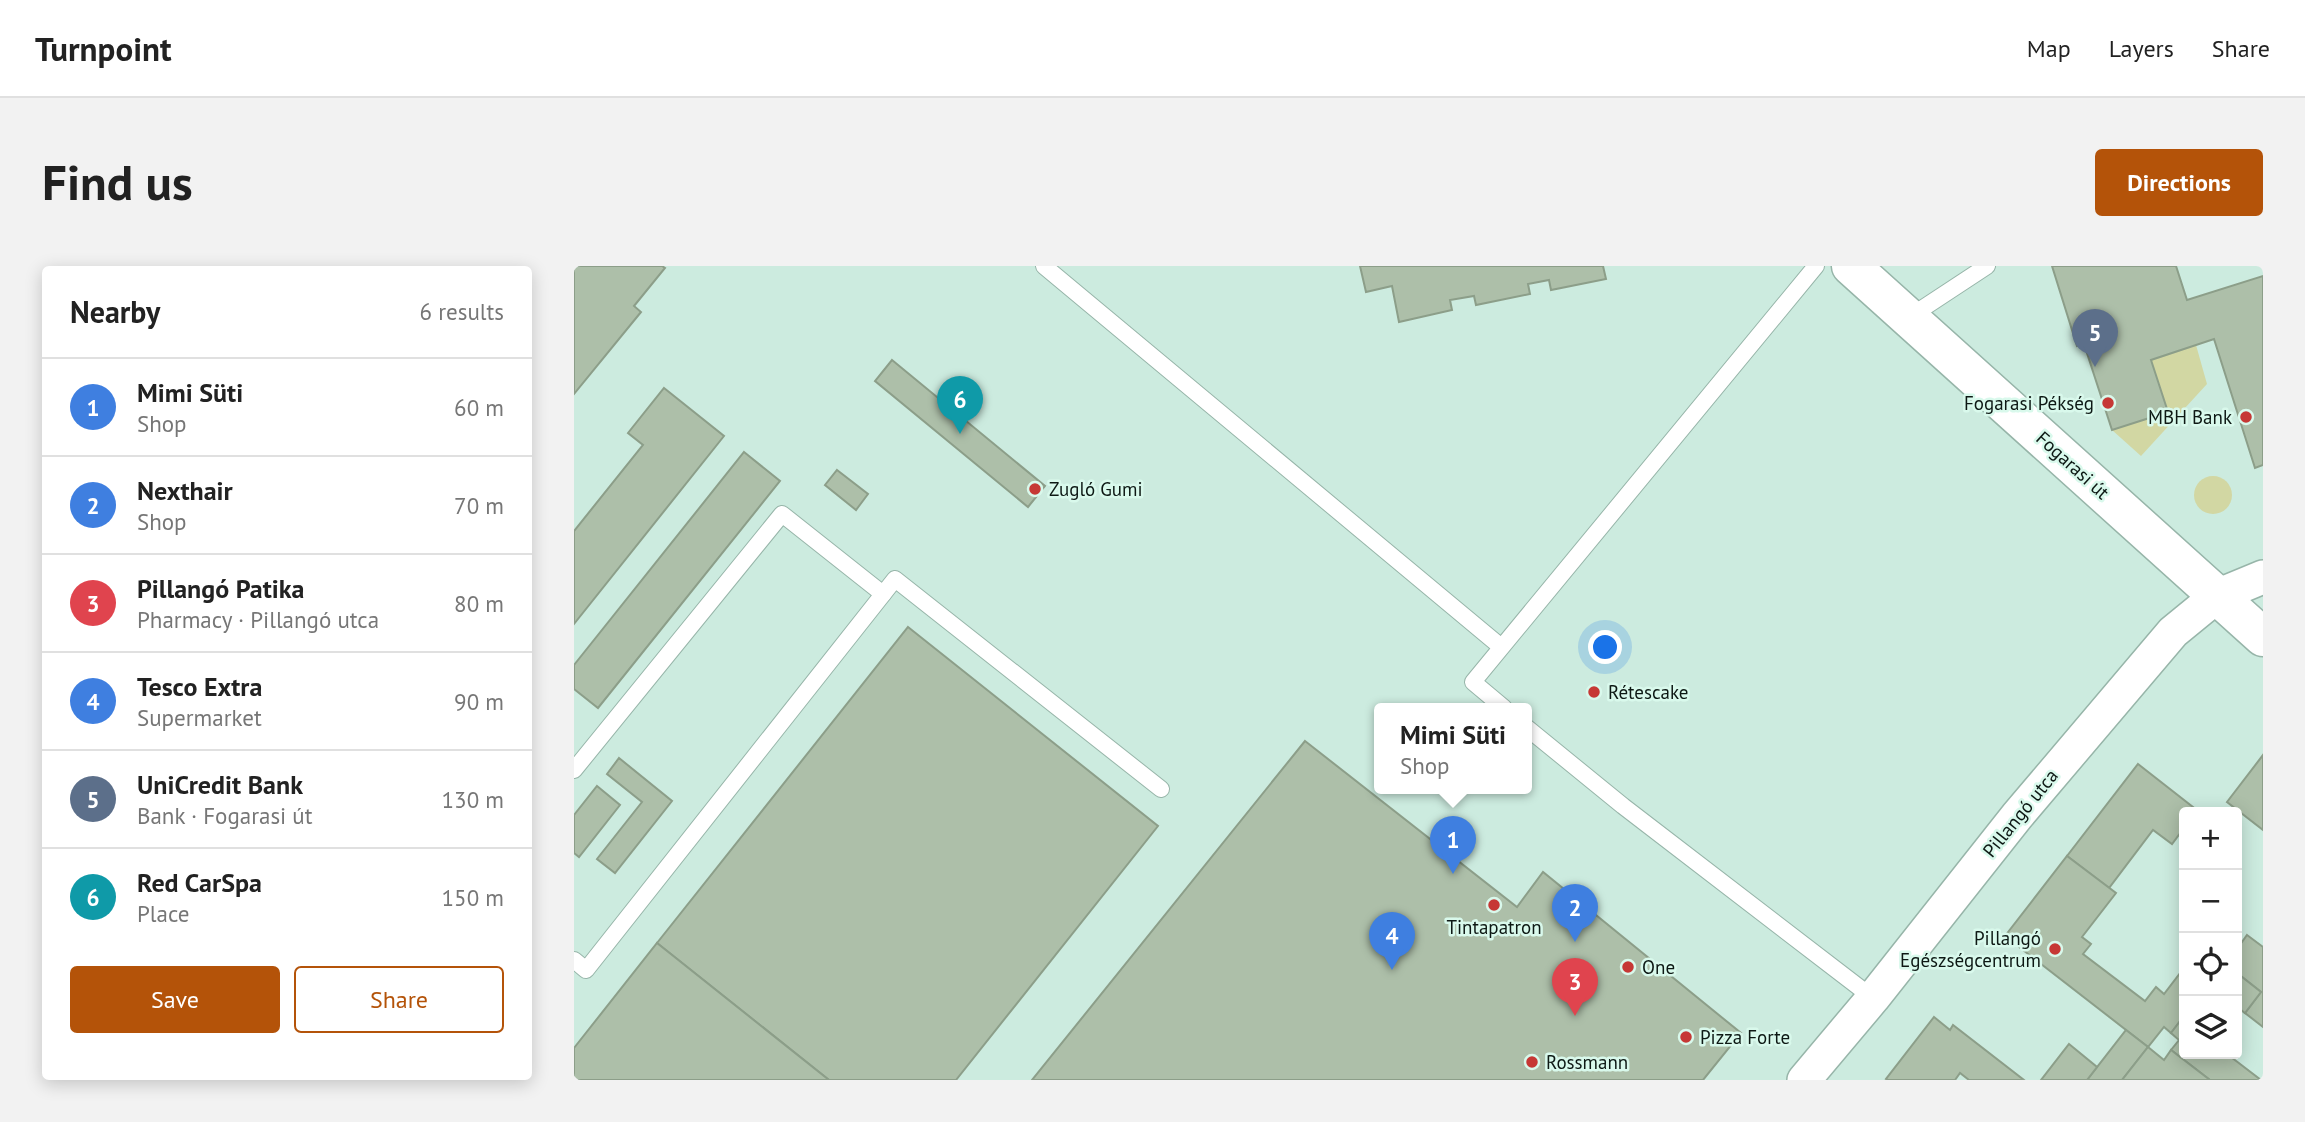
<!DOCTYPE html>
<meta charset="utf-8">
<style>
body{margin:0;font-family:"PT Sans",sans-serif;background:#f2f2f2;color:#222}
.controls{position:absolute;right:21px;bottom:21px;display:grid;overflow:hidden;border-radius:7px;box-shadow:0 4px 18px #0003}
.controls button{width:63px;height:63px;display:grid;place-items:center;padding:0;border:0;border-bottom:2px solid #e0e0e0;background:#fff;color:#222;font:35px sans-serif}
.you{position:absolute;left:1032px;top:382px;width:24px;height:24px;margin:-18px;border:5px solid #fff;border-radius:50%;background:#1a73e8;box-shadow:0 0 0 10px #1a73e833}
.badge{display:grid;place-items:center;width:46px;height:46px;border-radius:50%;background:#b45309;color:#fff;font-size:23px;font-weight:700}
.pin{position:absolute;translate:-50% -58px;filter:drop-shadow(0 2px 4px #0008)}
.pin::after{content:'';position:absolute;top:37px;width:24px;height:21px;background:inherit;clip-path:polygon(0 0,100% 0,50% 100%)}
.popup{position:absolute;left:800px;top:437px;width:158px;height:91px;box-sizing:border-box;display:grid;place-content:center;border-radius:7px;background:#fff;filter:drop-shadow(0 2px 5px #0005);font-size:23px;white-space:nowrap;color:#767676}
.popup b{font-size:26px;color:#222}
.popup::after{content:'';position:absolute;left:50%;top:100%;margin-left:-14px;border:14px solid transparent;border-top-color:#fff}
.list{margin:0;padding:0;list-style:none}
h2{display:flex;justify-content:space-between;align-items:center;height:91px;margin:0;padding:0 28px;font-size:30px}
h2 small{font-size:23px;font-weight:400;color:#767676}
.list li{display:grid;grid-template-columns:46px 1fr auto;gap:21px;align-items:center;box-sizing:border-box;height:98px;padding:0 28px;border-top:2px solid #e0e0e0}
.list b{display:block;font-size:26px;white-space:nowrap}
.list p{margin:0;font-size:23px;white-space:nowrap;color:#767676}
.list em{font-size:23px;font-style:normal;color:#767676}
.actions{display:flex;gap:14px;padding:21px 28px}
.actions a{flex:1;padding:16px 0;border:2px solid #b45309;border-radius:7px;text-align:center;font-size:24px;color:#b45309}
.actions .main{background:#b45309;color:#fff}
.icon{flex:none;width:38px;height:38px;fill:none;stroke:currentColor;stroke-width:2;stroke-linecap:round;stroke-linejoin:round}
.map{position:relative;flex:none;width:1689px;height:814px;overflow:hidden;border-radius:7px}
header{display:flex;align-items:center;gap:42px;box-sizing:border-box;height:98px;padding:0 35px;background:#fff;border-bottom:2px solid #e0e0e0}
header strong{font-size:33px}
nav{display:flex;gap:38px;margin-inline-start:auto;font-size:24px}
.intro{display:flex;align-items:center;justify-content:space-between;box-sizing:border-box;height:168px;padding:0 42px}
h1{margin:0;font-size:49px}
.button{padding:18px 32px;border-radius:7px;background:#b45309;color:#fff;font-size:24px;font-weight:700}
main{display:flex;gap:42px;padding:0 42px}
aside{flex:1;background:#fff;border-radius:7px;box-shadow:0 4px 18px #0003}
.map>svg:first-child{display:block}
.green{fill:#d2d7a3}
.building{fill:#adbfa9;stroke:#8c9e89;stroke-width:2}
.lines{fill:none;stroke-linecap:round;stroke-linejoin:round}
.lane-casing{stroke:#97b5a9;stroke-width:18}
.street-casing{stroke:#97b5a9;stroke-width:36}
.secondary-casing{stroke:#97b5a9;stroke-width:41}
.lane{stroke:#fff;stroke-width:16}
.street{stroke:#fff;stroke-width:33}
.secondary{stroke:#fff;stroke-width:38}
.poi-dot{fill:#c63835;stroke:#d9f9ec;stroke-width:2.5}
.labels{text-anchor:middle;dominant-baseline:central;stroke-width:5;stroke-linejoin:round;paint-order:stroke}
.poi-label{font-size:19px;fill:#0d1814;stroke:#d9f9ec;text-anchor:start}
.street-label{font-size:19px;fill:#0d1814;stroke:#d9f9ec}
</style>
<header>
<strong>Turnpoint</strong>
<nav><a>Map</a><a>Layers</a><a>Share</a></nav>
</header>
<div class="intro"><h1>Find us</h1><a class="button">Directions</a></div>
<main>
<aside>
<h2>Nearby<small>6 results</small></h2>
<ul class="list">
<li><span class="badge" style="background:#3f7fe0">1</span><div><b>Mimi Süti</b><p>Shop</p></div><em>60 m</em></li>
<li><span class="badge" style="background:#3f7fe0">2</span><div><b>Nexthair</b><p>Shop</p></div><em>70 m</em></li>
<li><span class="badge" style="background:#e0444e">3</span><div><b>Pillangó Patika</b><p>Pharmacy · Pillangó utca</p></div><em>80 m</em></li>
<li><span class="badge" style="background:#3f7fe0">4</span><div><b>Tesco Extra</b><p>Supermarket</p></div><em>90 m</em></li>
<li><span class="badge" style="background:#5c6f8a">5</span><div><b>UniCredit Bank</b><p>Bank · Fogarasi út</p></div><em>130 m</em></li>
<li><span class="badge" style="background:#0f9aa8">6</span><div><b>Red CarSpa</b><p>Place</p></div><em>150 m</em></li>
</ul>
<div class="actions"><a class="main">Save</a><a>Share</a></div>
</aside>
<div class="map">
<svg width="1689" height="814" viewBox="0 0 1689 814">
<rect width="100%" height="100%" fill="#ccebdf"/>
<g class="green">
<polygon points="1622,79 1633,118 1567,190 1538,164 1577,94"/>
<circle cx="1639" cy="229" r="19"/>
</g>
<g class="building">
<polygon points="0,0 88,0 91,2 60,40 67,46 0,128"/>
<polygon points="786,0 1029,0 1032,13 977,24 975,14 954,18 956,28 902,39 900,30 876,34 878,44 825,56 818,20 792,26"/>
<polygon points="1478,0 1602,0 1613,34 1689,10 1689,199 1681,202 1640,73 1577,94 1594,146 1538,164 1510,78 1503,80"/>
<polygon points="318,94 471,220 454,241 301,115"/>
<polygon points="90,122 150,170 0,358 0,265 69,179 54,167"/>
<polygon points="170,186 206,215 24,442 0,423 0,399"/>
<polygon points="263,204 294,228 282,244 251,219"/>
<polygon points="334,361 584,560 382,814 255,814 83,677"/>
<polygon points="731,475 943,641 969,606 1167,767 1129,814 458,814"/>
<polygon points="1689,489 1689,564 1653,536"/>
<polygon points="45,492 98,535 41,607 23,593 68,536 33,508"/>
<polygon points="1564,498 1624,545 1610,546 1610,562 1598,578 1579,564 1535,622 1493,590"/>
<polygon points="23,520 46,539 5,591 0,587 0,549"/>
<polygon points="1493,590 1542,627 1508,671 1517,678 1509,688 1571,735 1582,721 1590,728 1610,702 1610,750 1597,767 1590,761 1574,781 1431,670"/>
<polygon points="1673,669 1689,681 1689,761 1671,747 1687,726 1663,707 1663,683"/>
<polygon points="83,677 255,814 0,814 0,782"/>
<polygon points="1663,707 1687,726 1671,747 1663,741"/>
<polygon points="1610,750 1610,788 1653,788 1687,814 1636,814 1597,784 1605,774 1597,767"/>
<polygon points="1360,751 1376,764 1379,759 1450,814 1395,814 1386,807 1381,814 1314,814 1312,813"/>
<polygon points="1552,764 1574,781 1548,814 1513,814"/>
<polygon points="1495,778 1523,801 1513,814 1467,814"/>
<polygon points="1574,781 1590,794 1597,784 1636,814 1548,814"/>
</g>
<g class="lines">
<defs>
<g id="lane">
<polyline points="470,0 926,380"/>
<polyline points="1334,52 1413,0"/>
<polyline points="930,442 899,416 1242,0"/>
<polyline points="952,461 1049,540 1299,732"/>
<polyline points="0,504 208,248 309,328"/>
<polyline points="0,694 12,704 321,313 587,523"/>
</g>
<polyline id="street" points="1230,814 1299,732 1443,550 1599,366 1643,330 1689,311"/>
<polyline id="secondary" points="1277,0 1689,371"/>
</defs>
<use href="#lane" class="lane-casing"/>
<use href="#street" class="street-casing"/>
<use href="#secondary" class="secondary-casing"/>
<use href="#lane" class="lane"/>
<use href="#street" class="street"/>
<use href="#secondary" class="secondary"/>
</g>
<g class="poi-dot">
<circle cx="1534" cy="137" r="7"/>
<circle cx="1672" cy="151" r="7"/>
<circle cx="461" cy="223" r="7"/>
<circle cx="1020" cy="426" r="7"/>
<circle cx="920" cy="639" r="7"/>
<circle cx="1481" cy="683" r="7"/>
<circle cx="1054" cy="701" r="7"/>
<circle cx="1112" cy="771" r="7"/>
<circle cx="958" cy="796" r="7"/>
</g>
<g class="labels">
<g class="poi-label">
<text x="1520" y="137" text-anchor="end">Fogarasi Pékség</text>
<text x="1658" y="151" text-anchor="end">MBH Bank</text>
<text x="475" y="223">Zugló Gumi</text>
<text x="1034" y="426">Rétescake</text>
<text x="920" y="661" text-anchor="middle">Tintapatron</text>
<text x="1467" y="672" text-anchor="end">Pillangó<tspan x="1467" dy="22">Egészségcentrum</tspan></text>
<text x="1068" y="701">One</text>
<text x="1126" y="771">Pizza Forte</text>
<text x="972" y="796">Rossmann</text>
</g>
<g class="street-label">
<text transform="translate(1499 199) rotate(42)">Fogarasi út</text>
<text transform="translate(1446 547) rotate(-51)">Pillangó utca</text>
</g>
</g>
</svg>
<div class="controls">
<button>+</button>
<button>−</button>
<button><svg class="icon" aria-label="locate" viewBox="0 0 24 24"><circle cx="12" cy="12" r="6"/><path d="M12 2v4M12 18v4M2 12h4M18 12h4"/></svg></button>
<button><svg class="icon" aria-label="layers" viewBox="0 0 24 24"><path d="M12 4l9 5-9 5-9-5zM3 14l9 5 9-5"/></svg></button>
</div>
<div class="you"></div>
<div class="pin badge" style="left:879px;top:608px;background:#3f7fe0">1</div>
<div class="popup"><b>Mimi Süti</b>Shop</div>
<div class="pin badge" style="left:1001px;top:676px;background:#3f7fe0">2</div>
<div class="pin badge" style="left:1001px;top:750px;background:#e0444e">3</div>
<div class="pin badge" style="left:818px;top:704px;background:#3f7fe0">4</div>
<div class="pin badge" style="left:1521px;top:101px;background:#5c6f8a">5</div>
<div class="pin badge" style="left:386px;top:168px;background:#0f9aa8">6</div>
</div>
</main>
